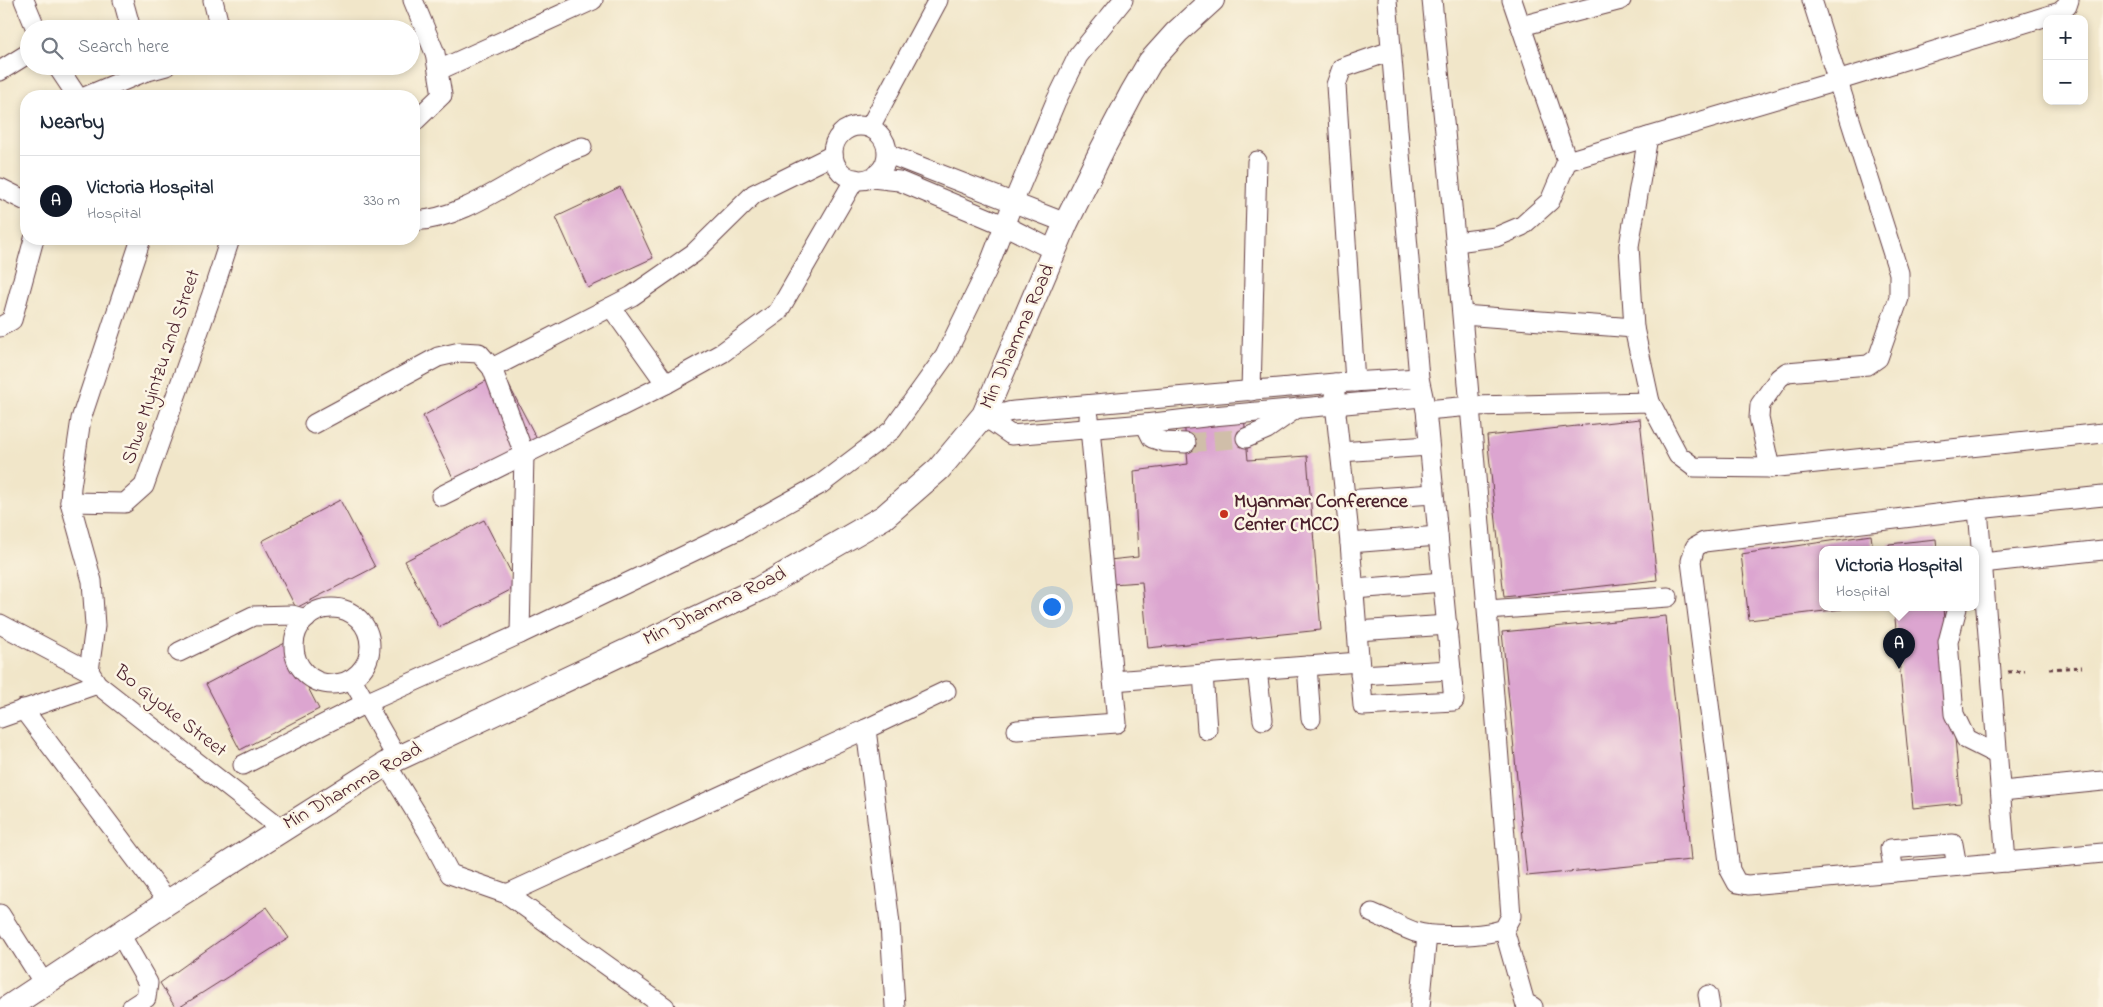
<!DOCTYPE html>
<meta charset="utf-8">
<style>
body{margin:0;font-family:"Indie Flower",sans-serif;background:#f6f6f7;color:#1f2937}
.controls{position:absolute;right:15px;top:15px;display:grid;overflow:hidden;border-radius:10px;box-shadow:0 2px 8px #0003}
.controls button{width:45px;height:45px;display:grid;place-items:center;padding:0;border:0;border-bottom:1px solid #e0e1e3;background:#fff;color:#1f2937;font:25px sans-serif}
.you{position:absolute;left:1051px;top:606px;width:18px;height:18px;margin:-12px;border:4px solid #fff;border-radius:50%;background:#1a73e8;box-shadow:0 0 0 8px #1a73e833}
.badge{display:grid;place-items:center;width:32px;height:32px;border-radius:50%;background:#111827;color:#fff;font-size:16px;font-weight:700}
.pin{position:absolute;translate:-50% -41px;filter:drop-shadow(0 1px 2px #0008)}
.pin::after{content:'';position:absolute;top:26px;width:18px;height:15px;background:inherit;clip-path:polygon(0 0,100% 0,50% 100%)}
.popup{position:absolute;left:1819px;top:546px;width:160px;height:65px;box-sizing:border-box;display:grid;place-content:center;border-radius:10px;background:#fff;filter:drop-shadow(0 1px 4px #0005);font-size:16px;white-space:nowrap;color:#747a83}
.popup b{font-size:19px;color:#1f2937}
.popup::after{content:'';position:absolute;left:50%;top:100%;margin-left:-10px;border:10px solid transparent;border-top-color:#fff}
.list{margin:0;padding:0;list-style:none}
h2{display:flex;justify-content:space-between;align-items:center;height:65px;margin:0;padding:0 20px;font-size:21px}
h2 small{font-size:16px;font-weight:400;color:#747a83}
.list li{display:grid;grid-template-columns:32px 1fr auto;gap:15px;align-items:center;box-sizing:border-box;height:90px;padding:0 20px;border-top:1px solid #e0e1e3}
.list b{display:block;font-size:19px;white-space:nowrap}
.list p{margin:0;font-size:16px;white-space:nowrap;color:#747a83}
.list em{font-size:16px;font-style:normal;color:#747a83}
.icon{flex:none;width:28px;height:28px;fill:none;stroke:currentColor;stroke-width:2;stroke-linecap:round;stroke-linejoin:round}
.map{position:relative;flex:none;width:2103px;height:1007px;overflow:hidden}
.search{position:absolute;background:#fff;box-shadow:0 2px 8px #0003;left:20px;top:20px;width:400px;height:55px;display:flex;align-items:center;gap:12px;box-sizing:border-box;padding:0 18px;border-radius:28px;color:#747a83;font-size:19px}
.panel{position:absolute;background:#fff;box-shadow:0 2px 8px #0003;left:20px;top:90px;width:400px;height:155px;border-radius:20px}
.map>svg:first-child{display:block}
.building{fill:#dca5d0}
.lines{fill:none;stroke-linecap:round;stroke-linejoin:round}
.minor-tunnel{stroke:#d0bea9;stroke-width:19;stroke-dasharray:19 9;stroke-linecap:butt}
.minor-casing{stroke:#633d43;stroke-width:21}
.major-casing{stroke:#633d43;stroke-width:26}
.path{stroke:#633d43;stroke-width:3;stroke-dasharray:4 4;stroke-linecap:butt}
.minor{stroke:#fff;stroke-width:19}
.major{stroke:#fff;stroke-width:24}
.poi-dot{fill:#c8321e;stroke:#fcf5e5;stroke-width:2}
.labels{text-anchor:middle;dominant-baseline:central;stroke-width:5;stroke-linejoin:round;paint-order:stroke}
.street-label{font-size:20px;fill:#4a1f2b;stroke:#fcf5e5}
.poi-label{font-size:20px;font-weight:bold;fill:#4a1f2b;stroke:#fcf5e5;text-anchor:start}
</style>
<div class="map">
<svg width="2103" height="1007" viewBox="0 0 2103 1007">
<rect width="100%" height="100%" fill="#fcf5e5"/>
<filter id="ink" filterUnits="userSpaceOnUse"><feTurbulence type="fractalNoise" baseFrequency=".02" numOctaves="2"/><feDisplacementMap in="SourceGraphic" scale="10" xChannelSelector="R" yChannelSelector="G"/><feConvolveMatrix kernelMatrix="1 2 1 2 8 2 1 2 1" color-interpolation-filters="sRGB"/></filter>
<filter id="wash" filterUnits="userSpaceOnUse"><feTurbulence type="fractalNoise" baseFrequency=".0096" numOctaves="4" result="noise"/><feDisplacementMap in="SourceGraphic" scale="20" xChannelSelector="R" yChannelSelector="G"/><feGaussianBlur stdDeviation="1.12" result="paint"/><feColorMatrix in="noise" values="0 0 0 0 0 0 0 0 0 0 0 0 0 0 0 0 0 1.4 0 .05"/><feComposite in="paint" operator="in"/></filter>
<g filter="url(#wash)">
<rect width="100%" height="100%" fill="#f1e6c9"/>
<g id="blocks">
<g class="building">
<polygon points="620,187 653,258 588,288 556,217"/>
<polygon points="502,372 538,441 459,490 423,416"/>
<polygon points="1244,416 1248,460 1307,456 1321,630 1148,648 1142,582 1111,584 1109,560 1138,557 1134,471 1188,464 1184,420"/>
<polygon points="1640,419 1657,580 1504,597 1487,436"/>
<polygon points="340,500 375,567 296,608 262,541"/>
<polygon points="484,520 518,586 439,627 405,561"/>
<polygon points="1871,535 1873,550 1823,550 1823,608 1842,609 1749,620 1741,554"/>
<polygon points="1936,539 1937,550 1889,550 1889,544"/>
<polygon points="1894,608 1943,608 1961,803 1913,808"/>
<polygon points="1666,616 1691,860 1527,876 1502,632"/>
<polygon points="285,643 319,709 240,750 206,684"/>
<polygon points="267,907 289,938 180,1007 175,1007 160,983"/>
</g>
</g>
</g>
<g filter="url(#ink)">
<use href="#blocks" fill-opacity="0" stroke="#633d43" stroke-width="1"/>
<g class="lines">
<polyline class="minor-tunnel" points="1186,443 1246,438"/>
<defs>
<g id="minor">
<polyline points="24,0 36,29"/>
<polyline points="123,0 131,29"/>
<polyline points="213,0 220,29"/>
<polyline points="413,0 435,53 442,95 414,122"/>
<polyline points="1521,26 1621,0"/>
<polyline points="57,66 77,96"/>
<polyline points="439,70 593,0"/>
<polyline points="0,71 29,53"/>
<polyline points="87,96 144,72 166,66"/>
<circle cx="860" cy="153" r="27"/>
<polyline points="870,127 938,0"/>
<polyline points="888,154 1066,223"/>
<polyline points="1567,161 1837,81 2060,12 2067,6 2069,0"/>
<polyline points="872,178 899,181 1004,225 1055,251"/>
<polyline points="0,188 26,201"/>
<path d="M414,221C471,219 528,165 582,147"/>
<polyline points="1456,242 1496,237 1522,226 1550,201 1567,161 1512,0"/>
<polyline points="611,307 666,384"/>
<polyline points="1463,315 1634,328 1650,402"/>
<polyline points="0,327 12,320 34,239"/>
<polyline points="1634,328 1629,246 1648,137"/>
<polyline points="492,368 632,296 694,253 754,194 833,155"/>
<polyline points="1355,382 1336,85 1342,68 1391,51"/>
<polyline points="1335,383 1335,404 1350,543 1363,706 1454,701 1426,410 1419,378 1387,0"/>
<polyline points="1251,391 1257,161"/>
<polyline points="1426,410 1471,406 1650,402 1678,455 1694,467 1770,468 2103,433"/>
<polyline points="991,421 1011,435 1145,424 1213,416 1422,397"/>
<polyline points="314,424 438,357 460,352 479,353 492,368 524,454 520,634"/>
<polyline points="1145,424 1152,438 1164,442 1186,443"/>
<path d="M975,425C989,421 1000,412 1014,411L1335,383L1419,378"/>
<polyline points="1246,438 1267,429 1297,408"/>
<polyline points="1340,452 1429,446"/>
<polyline points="1770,468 1759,418 1760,405 1779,378 1787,372 1868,365 1878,358 1899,298 1899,273 1812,0"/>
<polyline points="441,496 666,384 722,353 778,312 855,179"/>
<polyline points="2103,496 1978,509 2006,862 2103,853"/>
<polyline points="1346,500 1433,494"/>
<polyline points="70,502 125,503 144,486 212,294 230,239"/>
<polyline points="1978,509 1704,542 1695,547 1691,561 1730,870 1737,883 1748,885 2006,862"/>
<polyline points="1350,543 1438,536"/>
<polyline points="1982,563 2103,550"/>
<polyline points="1354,589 1443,582"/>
<polyline points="1957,608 1948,642 1954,714 1966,739 1998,755"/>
<circle cx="332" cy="646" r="38"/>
<polyline points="1488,610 1668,597"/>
<polyline points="0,624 89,671 97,684 282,829"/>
<polyline points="1357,631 1448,625"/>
<polyline points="179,652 253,616 292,615 306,619"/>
<polyline points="1307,666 1311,719"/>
<polyline points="1257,670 1263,720"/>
<polyline points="89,671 95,626 92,581 70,502 71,487 81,419 141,239"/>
<polyline points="1203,674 1207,730"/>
<polyline points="1360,675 1451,670"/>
<polyline points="352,679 397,758"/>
<polyline points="1113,681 1359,662"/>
<polyline points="23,709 168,902"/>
<polyline points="0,718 97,684"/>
<polyline points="1017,730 1117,723 1089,417"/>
<polyline points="386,764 428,832 450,874 507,894 665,1007"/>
<polyline points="243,765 366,703 520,634 738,530 821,484 892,430 945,356 987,270 1013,203 1056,101 1078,56 1123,0"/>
<polyline points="2002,791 2103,781"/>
<polyline points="1894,872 1890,849 1953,844 1957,866"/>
<polyline points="507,894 866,729"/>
<path d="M1372,913C1387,919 1401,927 1415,932C1433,938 1486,936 1504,929L1511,916C1488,610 1463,305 1432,0"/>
<polyline points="0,914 45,985"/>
<polyline points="1504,929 1525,1003 1533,1007"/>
<polyline points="120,934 148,983 146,998 132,1007"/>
<polyline points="1708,995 1710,1007"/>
<polyline points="895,1007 890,924 866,729 946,691"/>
<polyline points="1420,1007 1427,935"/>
</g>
<polyline id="major" points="9,1007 168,902 386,764 759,589 884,517 939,469 984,415 1066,223 1103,148 1132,93 1150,62 1177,32 1212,0"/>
</defs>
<use href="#minor" class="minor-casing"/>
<use href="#major" class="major-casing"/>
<g class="path">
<polyline points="2049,669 2082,667"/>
<polyline points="2008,672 2025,671"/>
</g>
<use href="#minor" class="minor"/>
<use href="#major" class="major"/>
</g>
</g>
<circle class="poi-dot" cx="1224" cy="514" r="5"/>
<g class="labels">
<g class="street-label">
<text transform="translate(1018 337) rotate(-66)">Min Dhamma Road</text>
<text transform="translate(162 367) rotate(-71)">Shwe Myintzu 2nd Street</text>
<text transform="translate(715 607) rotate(-26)">Min Dhamma Road</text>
<text transform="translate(170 712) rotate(38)">Bo Gyoke Street</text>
<text transform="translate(353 787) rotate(-30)">Min Dhamma Road</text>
</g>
<g class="poi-label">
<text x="1234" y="502">Myanmar Conference<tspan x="1234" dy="23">Center (MCC)</tspan></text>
</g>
</g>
</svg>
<div class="controls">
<button>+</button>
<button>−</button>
</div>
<div class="you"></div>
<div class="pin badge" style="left:1899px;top:669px">A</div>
<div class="popup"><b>Victoria Hospital</b>Hospital</div>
<div class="search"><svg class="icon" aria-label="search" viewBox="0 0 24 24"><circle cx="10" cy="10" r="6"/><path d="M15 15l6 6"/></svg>Search here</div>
<section class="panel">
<h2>Nearby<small></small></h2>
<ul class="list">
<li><span class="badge">A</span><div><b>Victoria Hospital</b><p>Hospital</p></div><em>330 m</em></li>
</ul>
</section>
</div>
